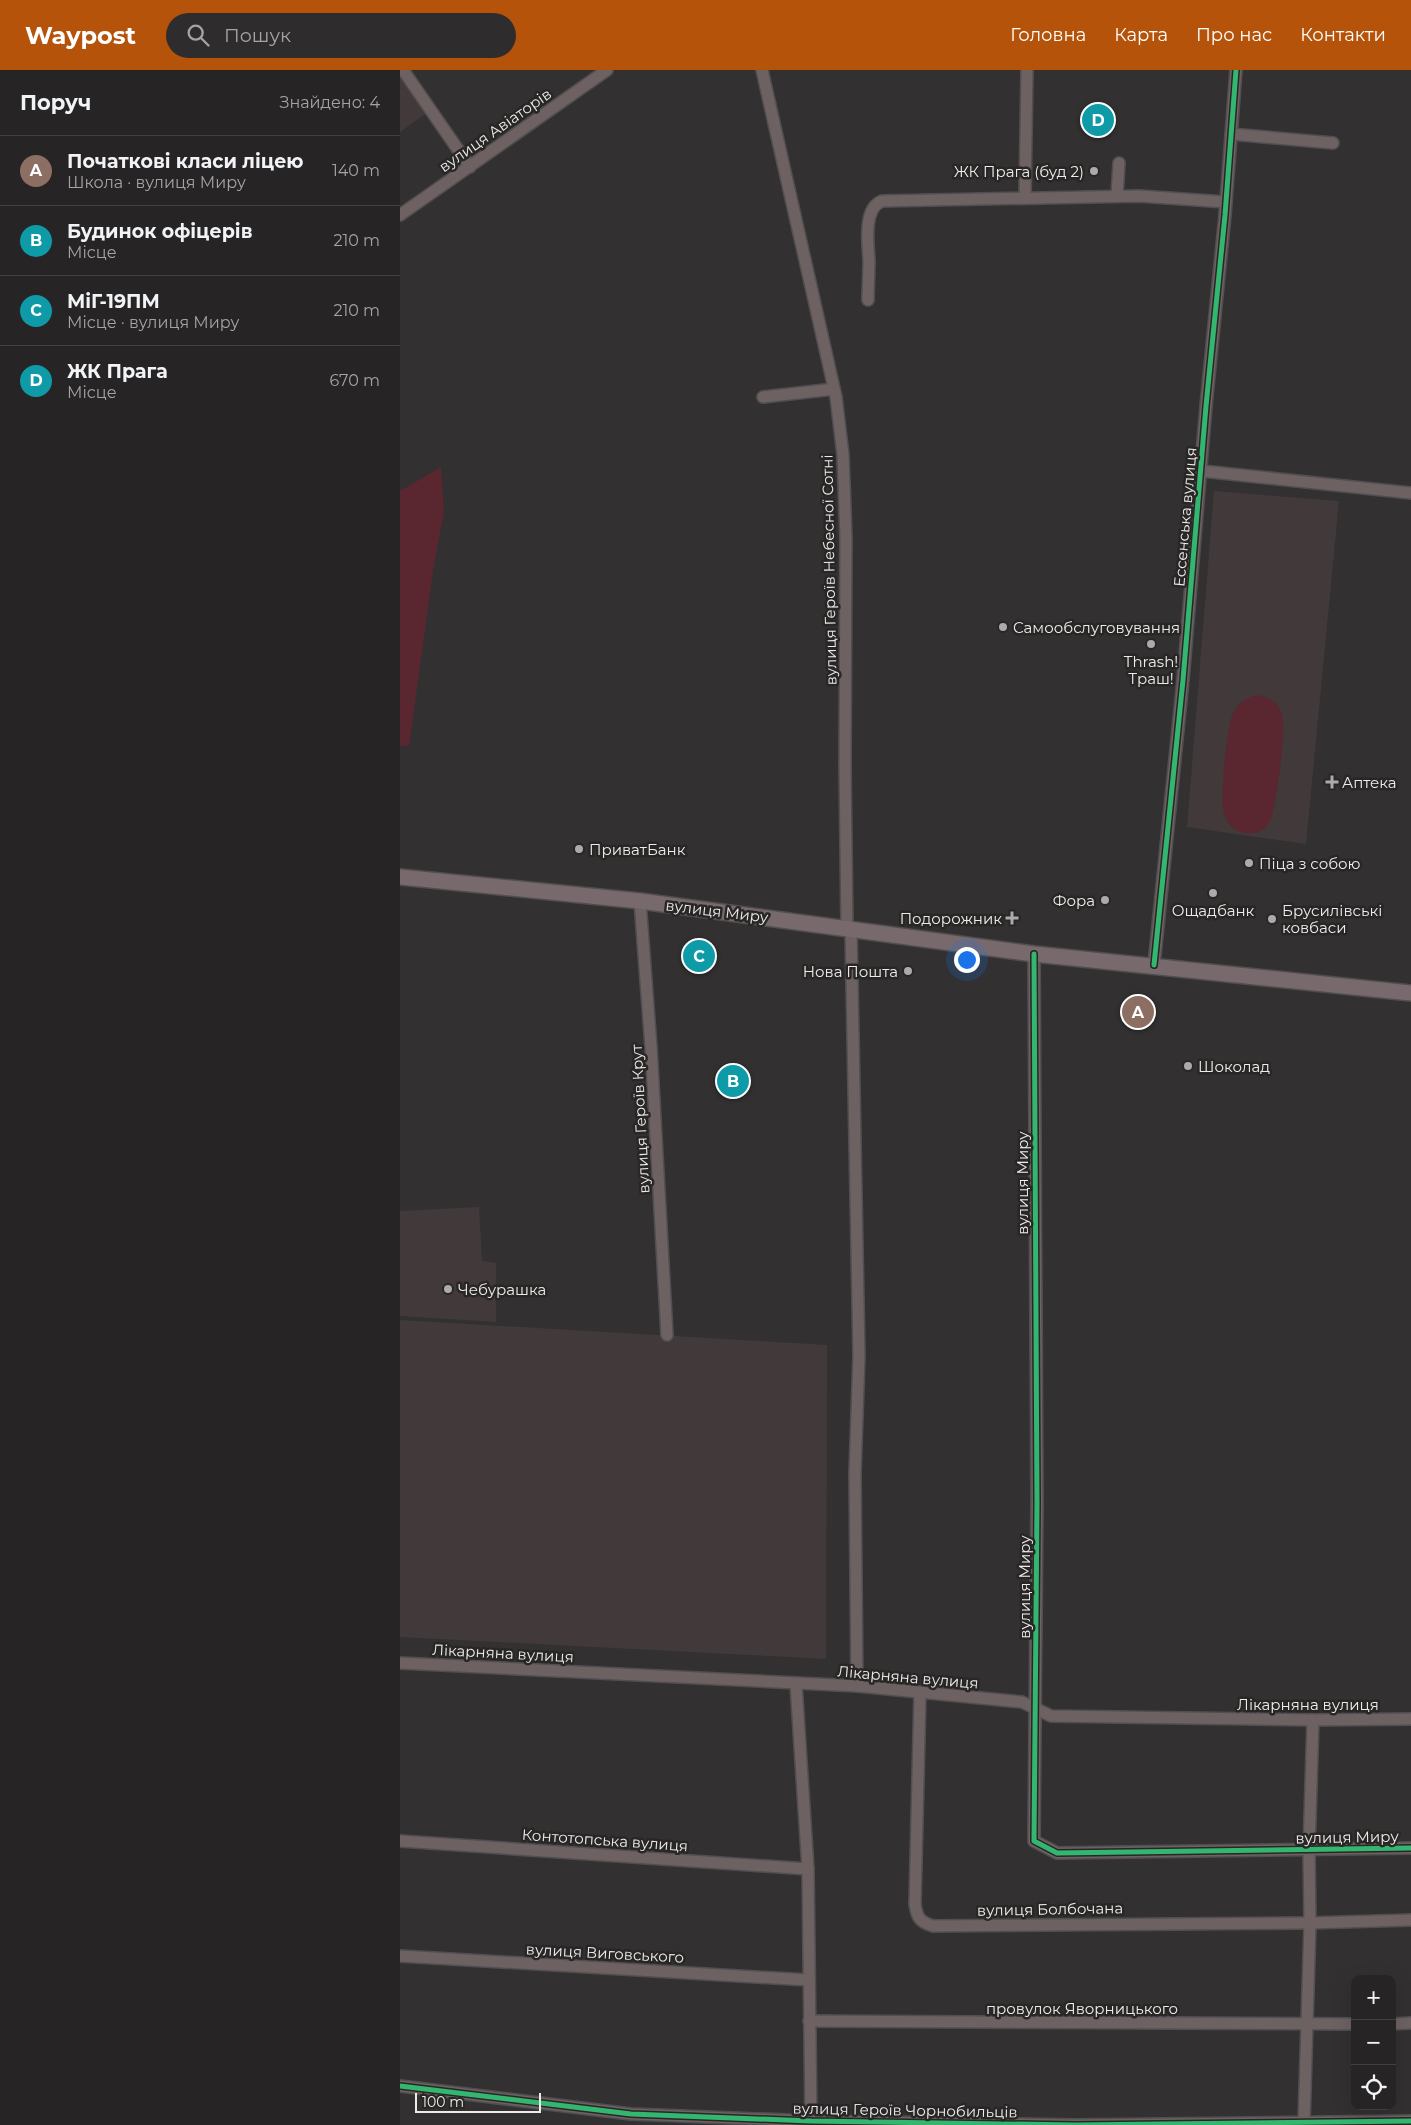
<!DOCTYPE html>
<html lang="uk">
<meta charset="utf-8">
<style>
body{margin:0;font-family:Montserrat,sans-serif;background:#2e2c2d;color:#f1f3f6}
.controls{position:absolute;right:15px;bottom:15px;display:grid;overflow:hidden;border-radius:10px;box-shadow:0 5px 20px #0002}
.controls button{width:45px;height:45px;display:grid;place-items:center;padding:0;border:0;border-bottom:1px solid #424142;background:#262425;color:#f1f3f6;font:25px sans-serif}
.scale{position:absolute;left:15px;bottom:12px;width:126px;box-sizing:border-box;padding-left:5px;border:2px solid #eeebeb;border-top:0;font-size:14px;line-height:18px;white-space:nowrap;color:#eeebeb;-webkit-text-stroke:4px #292626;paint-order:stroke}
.you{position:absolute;left:566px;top:889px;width:18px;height:18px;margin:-12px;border:4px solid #fff;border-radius:50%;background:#1a73e8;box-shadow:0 0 0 8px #1a73e833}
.badge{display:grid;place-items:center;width:32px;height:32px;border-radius:50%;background:#b45309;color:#fff;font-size:16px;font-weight:700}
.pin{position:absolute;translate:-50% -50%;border:2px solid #fff;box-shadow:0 1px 5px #0006}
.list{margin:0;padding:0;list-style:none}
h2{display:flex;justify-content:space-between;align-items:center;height:65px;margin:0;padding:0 20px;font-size:21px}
h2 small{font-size:16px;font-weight:400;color:#a4a4a7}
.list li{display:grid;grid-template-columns:32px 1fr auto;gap:15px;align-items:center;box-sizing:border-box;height:70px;padding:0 20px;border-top:1px solid #424142}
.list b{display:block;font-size:19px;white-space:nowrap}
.list p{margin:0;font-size:16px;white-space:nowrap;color:#a4a4a7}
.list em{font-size:16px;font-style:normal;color:#a4a4a7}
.icon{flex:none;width:28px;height:28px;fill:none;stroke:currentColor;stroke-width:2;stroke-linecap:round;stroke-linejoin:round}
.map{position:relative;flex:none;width:1011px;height:2055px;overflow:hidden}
header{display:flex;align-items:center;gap:30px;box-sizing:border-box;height:70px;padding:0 25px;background:#b45309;color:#fff}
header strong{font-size:24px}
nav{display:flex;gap:28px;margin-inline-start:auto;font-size:18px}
.search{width:350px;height:45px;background:#2e2c2d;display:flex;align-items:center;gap:12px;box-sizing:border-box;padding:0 18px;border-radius:28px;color:#a4a4a7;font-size:19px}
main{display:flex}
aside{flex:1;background:#262425}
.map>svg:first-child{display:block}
.built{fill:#42393b}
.green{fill:#5a2731}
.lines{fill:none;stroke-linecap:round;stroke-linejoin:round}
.minor-casing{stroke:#504e4f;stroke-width:14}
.major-casing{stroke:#504e4f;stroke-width:18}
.minor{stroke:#6d6162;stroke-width:11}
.major{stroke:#786a6c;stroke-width:15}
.cycleway-casing{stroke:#292626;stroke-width:8}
.cycleway{stroke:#33b770;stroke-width:5}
.poi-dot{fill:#acaaaa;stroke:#292626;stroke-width:2}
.labels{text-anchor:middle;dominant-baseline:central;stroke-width:5;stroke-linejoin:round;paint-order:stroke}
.street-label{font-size:15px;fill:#eeebeb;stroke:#292626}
.poi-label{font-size:15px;fill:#eeebeb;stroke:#292626;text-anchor:start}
</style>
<header>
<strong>Waypost</strong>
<div class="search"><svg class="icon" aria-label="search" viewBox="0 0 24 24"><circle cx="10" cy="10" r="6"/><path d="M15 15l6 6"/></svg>Пошук</div>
<nav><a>Головна</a><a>Карта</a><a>Про нас</a><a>Контакти</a></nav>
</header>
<main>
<aside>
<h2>Поруч<small>Знайдено: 4</small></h2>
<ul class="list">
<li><span class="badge" style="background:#8d6e63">A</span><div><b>Початкові класи ліцею</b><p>Школа · вулиця Миру</p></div><em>140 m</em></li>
<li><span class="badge" style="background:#0f9aa8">B</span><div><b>Будинок офіцерів</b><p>Місце</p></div><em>210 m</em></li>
<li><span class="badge" style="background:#0f9aa8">C</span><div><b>МіГ-19ПМ</b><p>Місце · вулиця Миру</p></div><em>210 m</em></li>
<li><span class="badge" style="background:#0f9aa8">D</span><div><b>ЖК Прага</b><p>Місце</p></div><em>670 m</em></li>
</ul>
</aside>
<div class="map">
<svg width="1011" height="2055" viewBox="0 0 1011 2055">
<rect width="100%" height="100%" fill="#323031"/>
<g class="built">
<polygon points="0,3 28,42 0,62"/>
<polygon points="814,421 939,431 906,774 787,757"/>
<polygon points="79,1137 82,1191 96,1193 96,1252 0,1246 0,1141"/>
<polygon points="0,1250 427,1275 426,1589 0,1567"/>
</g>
<g class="green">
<polygon points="41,397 44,441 33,501 9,676 0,675 0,421"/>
<path d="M855,625C865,626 875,629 880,639C881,642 883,647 883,650C885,664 876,746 868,755C863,761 856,764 848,763C841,763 835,761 831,756C826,751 824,745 823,739C821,721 826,656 834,641C839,632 845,629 855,625Z"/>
</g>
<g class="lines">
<defs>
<g id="minor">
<polyline points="3,0 70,97"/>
<polyline points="362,0 436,327 443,385 446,468 445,696 447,858"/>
<polyline points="831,64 933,73"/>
<polyline points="717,126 719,93"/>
<polyline points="625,128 627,0"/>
<polyline points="0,145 207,0"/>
<path d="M468,230C468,217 469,203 469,190C468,174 463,138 482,131L739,126L826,132"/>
<polyline points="363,327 434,319"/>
<polyline points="802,401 1011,423"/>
<polyline points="240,831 251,977 267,1265"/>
<polyline points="451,859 459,1286 455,1403 457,1616"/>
<polyline points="634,884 637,1433 634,1771 657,1783 1011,1778"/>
<polyline points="754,895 783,610 806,336 825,145 836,0"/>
<polyline points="0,1593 457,1616 622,1632 651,1646 913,1650 1011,1649"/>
<polyline points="396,1614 408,1799 411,2051"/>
<path d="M520,1623L515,1834C517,1848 520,1852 533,1856L910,1853L1011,1850"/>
<polyline points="0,1771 408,1799"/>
<polyline points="0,1886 408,1910"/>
<polyline points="409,1951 955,1954"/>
<polyline points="992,1954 1011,1953"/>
<polyline points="0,2016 231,2044 411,2051 675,2055 1011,2051"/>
<polyline points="904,2053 910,1853 909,1781 913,1650"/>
</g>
<polyline id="major" points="0,807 240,831 634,884 1011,923"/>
</defs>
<use href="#minor" class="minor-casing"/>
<use href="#major" class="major-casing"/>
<use href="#minor" class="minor"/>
<use href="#major" class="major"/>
<defs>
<g id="cycleway">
<polyline points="634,884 637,1433 634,1771 657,1783 1011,1778"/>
<polyline points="754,895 783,610 806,336 825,145 836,0"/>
<polyline points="0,2016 231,2044 411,2051 675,2055 1011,2051"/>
</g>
</defs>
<use href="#cycleway" class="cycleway-casing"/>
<use href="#cycleway" class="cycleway"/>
</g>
<g class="poi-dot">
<circle cx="694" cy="101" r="5"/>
<circle cx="603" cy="557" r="5"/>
<circle cx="751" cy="574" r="5"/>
<path d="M929.5 704.5h5v5h5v5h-5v5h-5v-5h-5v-5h5z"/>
<circle cx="179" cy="779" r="5"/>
<circle cx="849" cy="793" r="5"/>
<circle cx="813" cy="823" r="5"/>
<circle cx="705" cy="830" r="5"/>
<path d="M609.5 840.5h5v5h5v5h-5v5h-5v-5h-5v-5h5z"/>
<circle cx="872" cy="849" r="5"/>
<circle cx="508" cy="901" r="5"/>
<circle cx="788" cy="996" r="5"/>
<circle cx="48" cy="1219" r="5"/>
</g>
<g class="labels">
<g class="street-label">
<text transform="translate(95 60) rotate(-35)">вулиця Авіаторів</text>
<text transform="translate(785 447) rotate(-85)">Ессенська вулиця</text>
<text transform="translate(429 500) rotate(-91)">вулиця Героїв Небесної Сотні</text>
<text transform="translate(317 841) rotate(7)">вулиця Миру</text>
<text transform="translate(240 1049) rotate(-93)">вулиця Героїв Крут</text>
<text transform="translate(622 1113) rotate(-90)">вулиця Миру</text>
<text transform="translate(624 1517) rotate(-90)">вулиця Миру</text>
<text transform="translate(103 1583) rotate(3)">Лікарняна вулиця</text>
<text transform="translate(508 1607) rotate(5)">Лікарняна вулиця</text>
<text x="908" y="1634">Лікарняна вулиця</text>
<text transform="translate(947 1767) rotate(-1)">вулиця Миру</text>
<text transform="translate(205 1770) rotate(4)">Контотопська вулиця</text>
<text transform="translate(650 1839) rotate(-1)">вулиця Болбочана</text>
<text transform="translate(205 1883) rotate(3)">вулиця Виговського</text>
<text x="682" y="1938">провулок Яворницького</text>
<text transform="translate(505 2040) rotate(1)">вулиця Героїв Чорнобильців</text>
</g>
<g class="poi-label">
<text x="684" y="101" text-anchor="end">ЖК Прага (буд 2)</text>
<text x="613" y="557">Самообслуговування</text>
<text x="751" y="591" text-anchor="middle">Thrash!<tspan x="751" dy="17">Траш!</tspan></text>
<text x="942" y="712">Аптека</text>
<text x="189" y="779">ПриватБанк</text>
<text x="859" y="793">Піца з собою</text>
<text x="695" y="830" text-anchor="end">Фора</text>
<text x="813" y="840" text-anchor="middle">Ощадбанк</text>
<text x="882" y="840">Брусилівські<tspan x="882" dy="17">ковбаси</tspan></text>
<text x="602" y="848" text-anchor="end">Подорожник</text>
<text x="498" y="901" text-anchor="end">Нова Пошта</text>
<text x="798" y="996">Шоколад</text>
<text x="58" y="1219">Чебурашка</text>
</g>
</g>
</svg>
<div class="controls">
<button>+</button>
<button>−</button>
<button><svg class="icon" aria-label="locate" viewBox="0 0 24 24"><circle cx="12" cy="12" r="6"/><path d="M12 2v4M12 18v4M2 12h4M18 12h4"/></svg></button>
</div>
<div class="scale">100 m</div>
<div class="you"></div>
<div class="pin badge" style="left:738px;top:942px;background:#8d6e63">A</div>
<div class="pin badge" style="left:333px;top:1011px;background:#0f9aa8">B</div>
<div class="pin badge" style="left:299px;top:886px;background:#0f9aa8">C</div>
<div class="pin badge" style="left:698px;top:50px;background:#0f9aa8">D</div>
</div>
</main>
